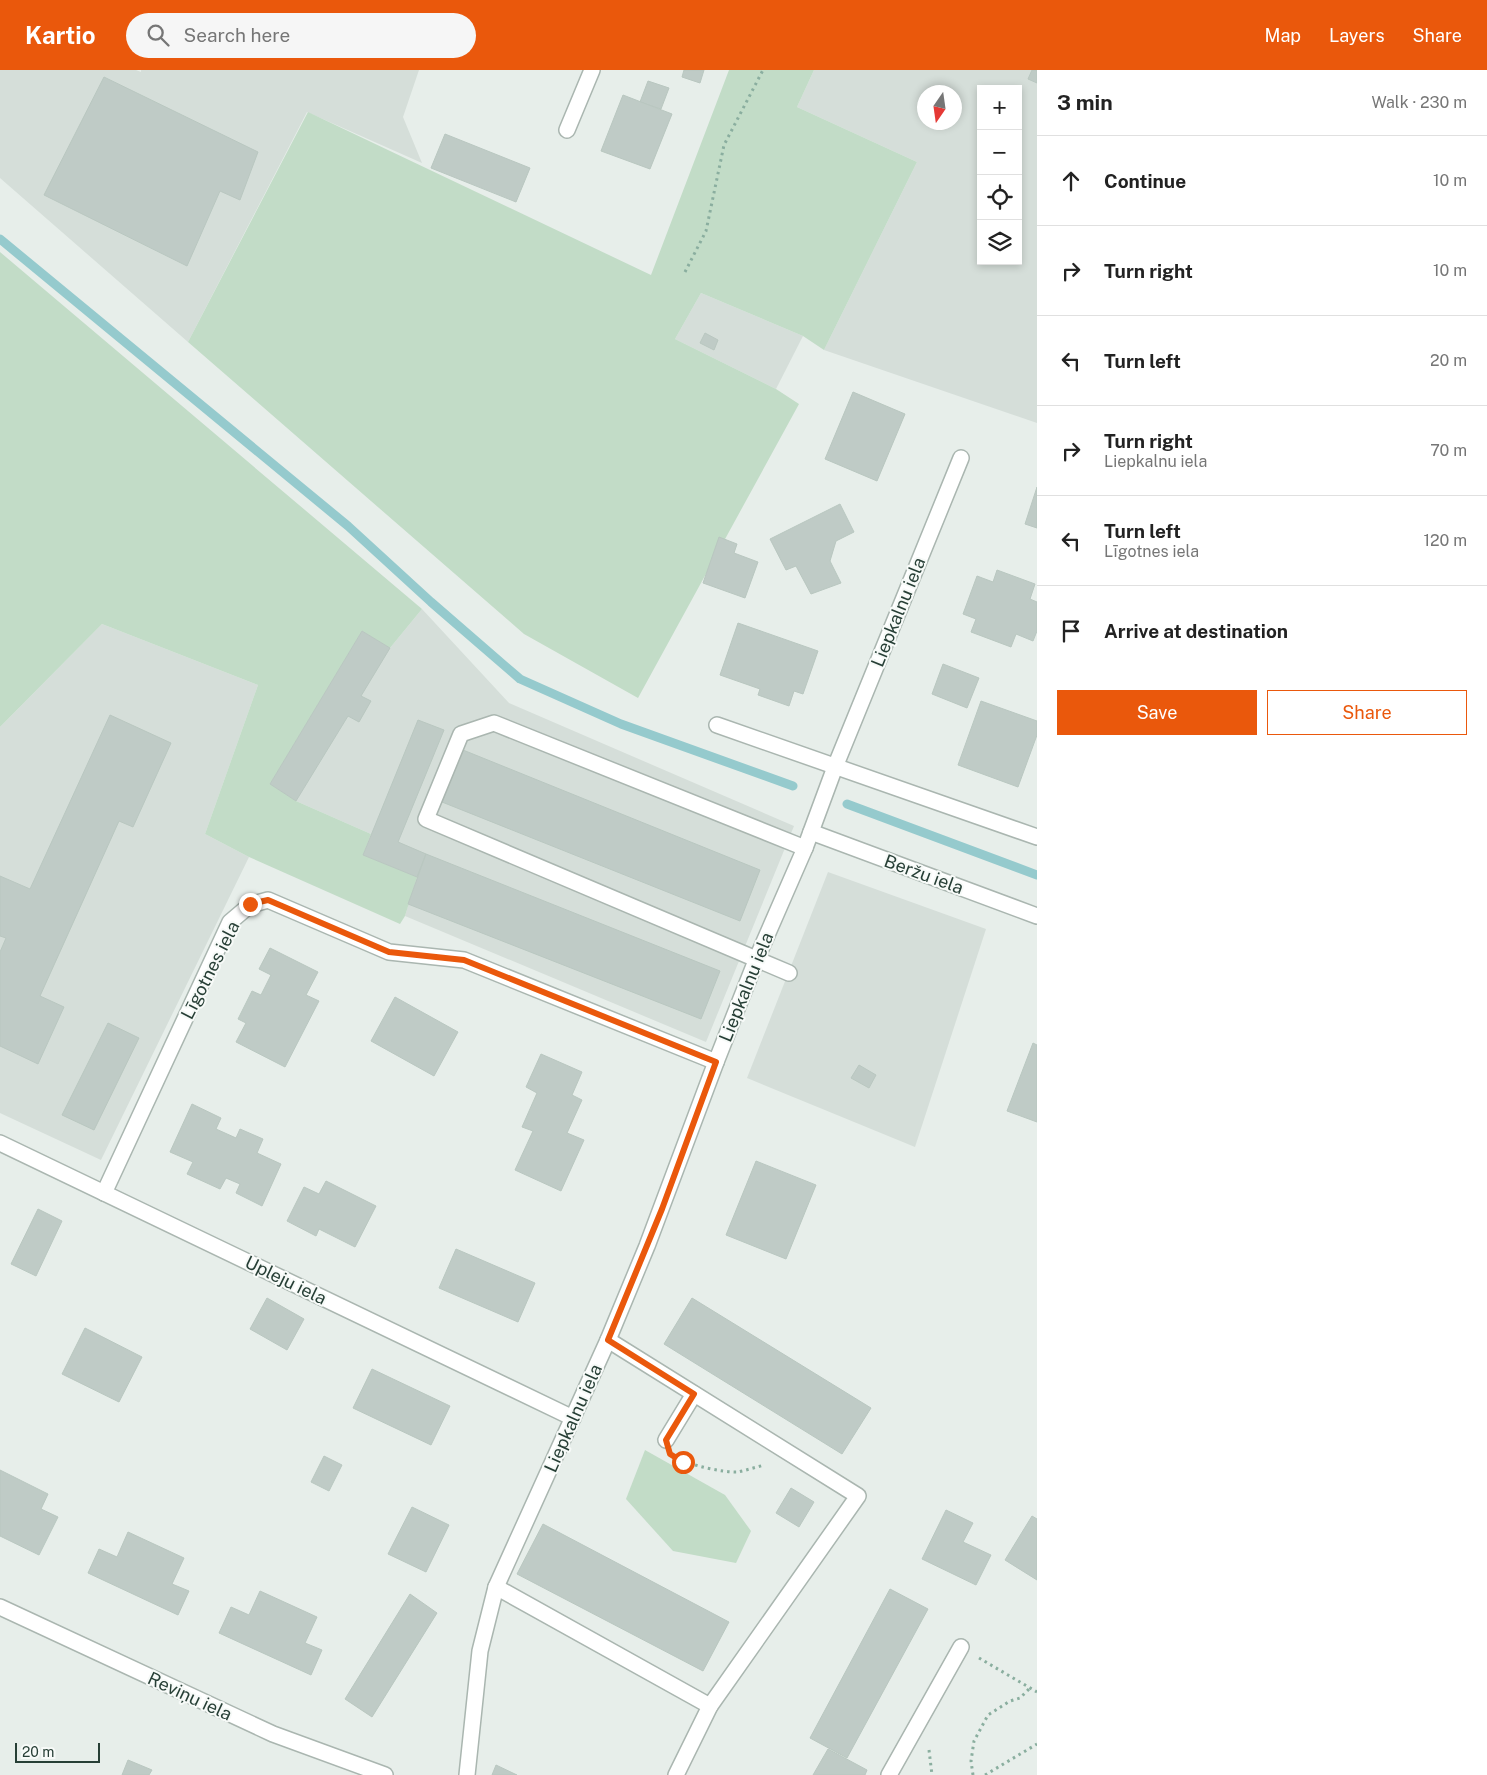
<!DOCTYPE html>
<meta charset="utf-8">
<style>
body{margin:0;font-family:"Public Sans",sans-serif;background:#f6f6f6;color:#222}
.controls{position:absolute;right:15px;top:15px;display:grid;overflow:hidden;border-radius:0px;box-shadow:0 2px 8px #0003}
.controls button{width:45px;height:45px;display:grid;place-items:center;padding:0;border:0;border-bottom:1px solid #e0e0e0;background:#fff;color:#222;font:25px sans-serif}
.compass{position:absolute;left:917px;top:15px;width:45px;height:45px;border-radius:50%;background:#fff;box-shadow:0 2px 8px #0003;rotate:193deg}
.scale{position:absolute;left:15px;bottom:12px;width:85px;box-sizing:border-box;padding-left:5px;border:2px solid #273f36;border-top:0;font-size:14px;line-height:18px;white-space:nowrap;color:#273f36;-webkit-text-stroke:4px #f7faf8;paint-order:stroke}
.stop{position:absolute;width:15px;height:15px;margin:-11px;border:4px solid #ea580c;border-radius:50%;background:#fff}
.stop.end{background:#ea580c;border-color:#fff;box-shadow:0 1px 5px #0008}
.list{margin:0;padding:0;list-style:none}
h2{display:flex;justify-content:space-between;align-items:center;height:65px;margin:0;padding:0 20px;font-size:21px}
h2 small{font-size:16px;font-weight:400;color:#767676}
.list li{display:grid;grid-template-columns:32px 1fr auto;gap:15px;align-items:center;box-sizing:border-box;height:90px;padding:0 20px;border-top:1px solid #e0e0e0}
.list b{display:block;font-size:19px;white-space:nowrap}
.list p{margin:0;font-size:16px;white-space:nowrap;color:#767676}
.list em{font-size:16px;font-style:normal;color:#767676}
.actions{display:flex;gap:10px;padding:15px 20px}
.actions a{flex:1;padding:11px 0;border:1px solid #ea580c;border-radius:0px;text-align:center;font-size:18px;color:#ea580c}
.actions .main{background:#ea580c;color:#fff}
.icon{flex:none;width:28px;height:28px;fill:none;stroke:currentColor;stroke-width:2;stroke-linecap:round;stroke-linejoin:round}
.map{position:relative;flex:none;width:1037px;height:1705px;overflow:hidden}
header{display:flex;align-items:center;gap:30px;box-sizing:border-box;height:70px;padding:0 25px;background:#ea580c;color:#fff}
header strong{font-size:24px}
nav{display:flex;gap:28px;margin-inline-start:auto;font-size:18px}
.search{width:350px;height:45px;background:#f6f6f6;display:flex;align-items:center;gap:12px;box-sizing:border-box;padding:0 18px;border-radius:28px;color:#767676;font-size:19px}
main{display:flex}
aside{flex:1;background:#fff}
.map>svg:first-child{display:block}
.built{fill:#d5ded9;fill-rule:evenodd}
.green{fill:#c2dcc7}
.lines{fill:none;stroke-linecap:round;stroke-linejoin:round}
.stream{stroke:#95cacd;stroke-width:9}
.building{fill:#bfcbc6;stroke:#b9c7c0}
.service-casing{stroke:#aab6b0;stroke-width:18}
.minor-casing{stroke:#aab6b0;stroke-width:18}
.path{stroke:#8aae9f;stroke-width:3;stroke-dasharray:2.5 4;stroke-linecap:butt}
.service{stroke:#fff;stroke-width:15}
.minor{stroke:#fff;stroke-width:15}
.route{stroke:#ea580c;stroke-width:6}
.labels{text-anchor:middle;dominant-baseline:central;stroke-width:4;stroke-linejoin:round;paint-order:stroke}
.street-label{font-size:18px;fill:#273f36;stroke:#f7faf8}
</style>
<header>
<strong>Kartio</strong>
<div class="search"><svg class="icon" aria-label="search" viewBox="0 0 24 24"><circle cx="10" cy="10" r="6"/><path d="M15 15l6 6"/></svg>Search here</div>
<nav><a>Map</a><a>Layers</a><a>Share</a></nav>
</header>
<main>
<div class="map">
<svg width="1037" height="1705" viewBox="0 0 1037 1705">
<rect width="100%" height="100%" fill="#e7eeea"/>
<g class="built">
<polygon points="0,0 136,0 141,2 141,0 419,0 403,47 422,93 307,42 188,272 0,108"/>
<path d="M814,0H1037V353L824,280L917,92L797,37ZM981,19H1018V191H981ZM924,22H954V52H924Z"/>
<polygon points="701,223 803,266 776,319 675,269"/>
<polygon points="422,539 509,633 794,756 706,972 405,846 416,807 363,785 371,764 296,731 270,714 362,561 390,578"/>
<polygon points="102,554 258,615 205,764 249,787 101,1090 0,1043 0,657"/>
<polygon points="828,802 986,859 915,1077 747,1008"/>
</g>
<g class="green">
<polygon points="729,0 814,0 797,37 917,92 824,280 803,266 701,223 675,269 776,319 799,334 638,628 524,564 188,272 308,42 651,205"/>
<polygon points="0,182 422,539 390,578 362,561 270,714 296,731 371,764 363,785 417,807 405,846 400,854 249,787 205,764 258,615 102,554 0,657"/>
<polygon points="645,1380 725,1425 751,1461 736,1493 673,1481 626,1429"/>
</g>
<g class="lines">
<g class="stream">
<polyline points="0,169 348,456 431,532 520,609 621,654 793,716"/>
<polyline points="847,734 1037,805"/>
</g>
</g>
<g class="building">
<polygon points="684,0 704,0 700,13 682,7"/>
<polygon points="1032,0 1037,0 1037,13 1028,9"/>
<polygon points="104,7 258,82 240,130 220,121 187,196 44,125"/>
<polygon points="648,11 669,18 661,39 640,32"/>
<polygon points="623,25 672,44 650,99 601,81"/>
<polygon points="445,64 530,98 516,132 431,98"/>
<polygon points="705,263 718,270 714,280 700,273"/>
<polygon points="853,322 905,344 877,411 825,389"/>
<polygon points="1037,417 1037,458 1025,454"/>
<polygon points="840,434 854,462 836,471 830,491 841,513 811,524 796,496 786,500 770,469"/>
<polygon points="719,467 737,474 734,483 758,492 745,528 703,513"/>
<polygon points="997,500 1035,514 1030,529 1037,532 1037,561 1033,571 1016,564 1011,577 971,562 976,549 963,544 977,506 993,512"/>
<polygon points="738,553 818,581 803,624 794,621 789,636 758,625 760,619 720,605"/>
<polygon points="362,561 390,578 361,626 371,631 359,652 348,646 296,731 270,714"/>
<polygon points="943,594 979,608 967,638 932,624"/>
<polygon points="981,631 1037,651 1037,665 1018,717 958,695"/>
<polygon points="110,645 171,673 133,757 119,751 40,926 64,937 38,994 0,976 0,882 6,868 0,866 0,806 30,819"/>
<polygon points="418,650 444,660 398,772 426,784 417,807 363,785"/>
<polygon points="463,680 760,800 740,851 442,732"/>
<polygon points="426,784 720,901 701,949 408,834"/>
<polygon points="270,878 318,902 306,925 319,931 285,997 236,972 246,953 238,949 252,921 261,925 271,905 259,899"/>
<polygon points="395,927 458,962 434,1006 371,971"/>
<polygon points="108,953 139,968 94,1060 62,1045"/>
<polygon points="1033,973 1037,975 1037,1052 1007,1041"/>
<polygon points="541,984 582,1002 572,1025 582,1030 567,1063 584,1070 561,1121 515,1100 533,1061 522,1057 537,1023 526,1017"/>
<polygon points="859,995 876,1005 869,1018 851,1008"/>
<polygon points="192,1034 221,1048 216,1059 236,1068 240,1059 263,1069 257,1083 281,1094 262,1136 236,1123 240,1114 226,1108 220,1119 187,1104 193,1092 170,1082"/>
<polygon points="756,1091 816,1115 786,1189 726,1165"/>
<polygon points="326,1111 376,1136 355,1177 319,1159 316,1166 287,1151 304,1117 319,1124"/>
<polygon points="38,1139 62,1151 36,1206 11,1194"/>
<polygon points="456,1179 535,1213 518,1252 439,1218"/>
<polygon points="267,1228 304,1249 287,1280 250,1259"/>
<polygon points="692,1228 871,1338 842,1384 664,1274"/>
<polygon points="85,1258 142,1287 119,1332 62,1304"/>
<polygon points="372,1299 450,1336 431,1375 353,1338"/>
<polygon points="324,1386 342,1395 329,1421 311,1412"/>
<polygon points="0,1400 48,1424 41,1439 58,1447 39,1485 0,1466"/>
<polygon points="791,1418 814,1432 799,1457 776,1443"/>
<polygon points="412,1437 449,1455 426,1502 388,1484"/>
<polygon points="946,1440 973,1453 963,1472 991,1485 976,1515 922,1489"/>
<polygon points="1032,1446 1037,1449 1037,1510 1005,1490"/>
<polygon points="543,1454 729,1552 703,1601 517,1504"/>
<polygon points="128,1462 184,1488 172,1514 189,1521 178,1545 88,1503 99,1479 117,1487"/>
<polygon points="890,1519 928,1539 847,1688 810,1668"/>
<polygon points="260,1521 317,1547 305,1573 322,1580 311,1605 219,1563 231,1537 249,1545"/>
<polygon points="410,1524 437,1543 372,1647 345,1629"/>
<polygon points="828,1679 867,1700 865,1705 813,1705"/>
<polygon points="128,1690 152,1700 149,1705 122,1705"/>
<polygon points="496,1695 517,1705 492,1705"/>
</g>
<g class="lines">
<defs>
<g id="service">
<polyline points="567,60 592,0"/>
<polyline points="717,655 1037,767"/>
<polyline points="789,903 426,749 461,664 494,653 805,778"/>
<polyline points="666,1370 694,1324"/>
</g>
<g id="minor">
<polyline points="811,762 1037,846"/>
<polyline points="0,1073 573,1348"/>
<polyline points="104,1123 230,852 250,835 268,830 389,882 464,890 716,992"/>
<polyline points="608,1270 858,1426 710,1636 676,1705"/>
<polyline points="496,1517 710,1636"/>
<polyline points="0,1537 273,1664 385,1705"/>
<polyline points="467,1705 480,1581 496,1517 608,1270 647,1176 716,992 757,888 805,778 835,697 961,388"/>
<polyline points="889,1705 961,1577"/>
</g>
</defs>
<use href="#service" class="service-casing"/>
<use href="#minor" class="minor-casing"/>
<g class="path">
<polyline points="685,202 706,161 724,75 763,0"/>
<path d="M677,1388C689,1395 724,1403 738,1402C747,1400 756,1397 765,1395"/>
<polyline points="679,1399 683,1392"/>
<polyline points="979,1588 1037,1622"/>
<polyline points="929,1680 932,1705"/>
<polyline points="973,1705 971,1691 974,1671 988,1645 1010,1631 1020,1628 1030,1618"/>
<polyline points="985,1705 1037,1674"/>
</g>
<use href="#service" class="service"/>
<use href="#minor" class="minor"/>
</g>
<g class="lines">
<polyline class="route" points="250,834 268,830 389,882 464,890 716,992 662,1139 608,1270 694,1324 666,1370 670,1384 683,1392"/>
</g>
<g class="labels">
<g class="street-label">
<text transform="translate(898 542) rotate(-68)">Liepkalnu iela</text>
<text transform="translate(924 804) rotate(20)">Beržu iela</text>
<text transform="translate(210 900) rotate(-63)">Līgotnes iela</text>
<text transform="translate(746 917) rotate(-68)">Liepkalnu iela</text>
<text transform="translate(286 1210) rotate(26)">Upleju iela</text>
<text transform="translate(573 1348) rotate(-66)">Liepkalnu iela</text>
<text transform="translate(190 1626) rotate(25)">Reviņu iela</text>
</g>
</g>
</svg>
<div class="controls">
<button>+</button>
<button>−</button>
<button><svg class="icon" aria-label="locate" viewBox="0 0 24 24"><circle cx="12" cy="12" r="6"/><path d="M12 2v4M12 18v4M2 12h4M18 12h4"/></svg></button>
<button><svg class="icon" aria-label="layers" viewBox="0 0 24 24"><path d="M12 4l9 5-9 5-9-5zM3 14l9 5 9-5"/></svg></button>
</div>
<svg class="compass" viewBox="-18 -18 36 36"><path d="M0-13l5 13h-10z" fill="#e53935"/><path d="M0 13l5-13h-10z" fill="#767676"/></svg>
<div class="scale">20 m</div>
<div class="stop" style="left:683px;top:1392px"></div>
<div class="stop end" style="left:250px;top:834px"></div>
</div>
<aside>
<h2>3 min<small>Walk · 230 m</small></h2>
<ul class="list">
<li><svg class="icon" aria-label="ahead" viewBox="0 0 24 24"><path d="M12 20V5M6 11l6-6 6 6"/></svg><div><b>Continue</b></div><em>10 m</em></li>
<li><svg class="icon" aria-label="right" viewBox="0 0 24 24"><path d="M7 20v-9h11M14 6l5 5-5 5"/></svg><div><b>Turn right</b></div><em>10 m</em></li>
<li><svg class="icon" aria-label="left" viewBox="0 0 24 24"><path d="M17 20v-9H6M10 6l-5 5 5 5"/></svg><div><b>Turn left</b></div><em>20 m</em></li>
<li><svg class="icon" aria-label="right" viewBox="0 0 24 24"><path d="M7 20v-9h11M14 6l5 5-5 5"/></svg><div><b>Turn right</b><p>Liepkalnu iela</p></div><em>70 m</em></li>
<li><svg class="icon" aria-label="left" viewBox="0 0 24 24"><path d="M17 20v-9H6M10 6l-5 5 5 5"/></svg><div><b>Turn left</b><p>Līgotnes iela</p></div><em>120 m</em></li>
<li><svg class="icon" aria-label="arrive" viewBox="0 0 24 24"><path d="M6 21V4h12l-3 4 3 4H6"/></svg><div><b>Arrive at destination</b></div></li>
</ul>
<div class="actions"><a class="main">Save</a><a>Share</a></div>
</aside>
</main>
